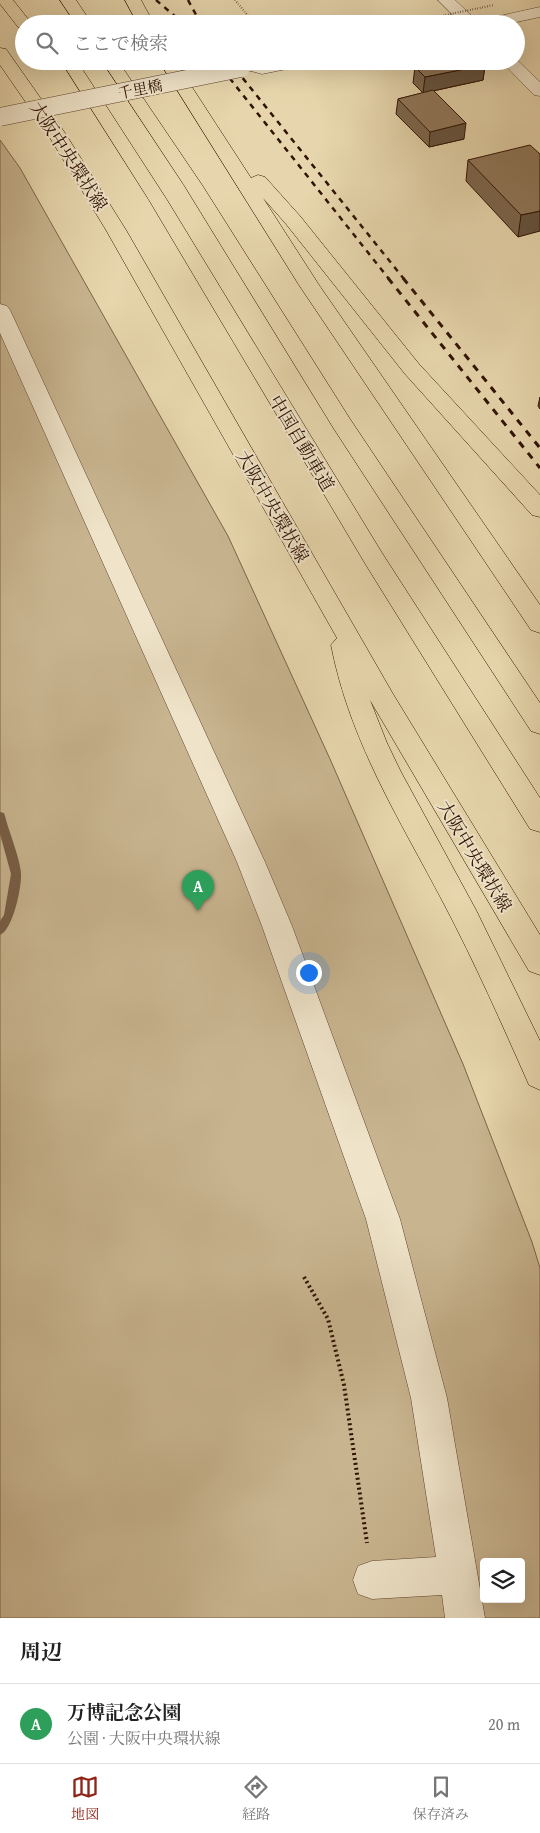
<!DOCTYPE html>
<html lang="ja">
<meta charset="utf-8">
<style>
body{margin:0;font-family:"Gentium Book Plus","Noto Serif JP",serif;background:#f6f6f6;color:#222}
.controls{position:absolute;right:15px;bottom:15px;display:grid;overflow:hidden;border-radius:5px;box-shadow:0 5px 20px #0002}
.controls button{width:45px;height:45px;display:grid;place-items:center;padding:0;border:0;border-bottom:1px solid #e0e0e0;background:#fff;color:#222;font:25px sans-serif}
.you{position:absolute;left:308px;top:972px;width:18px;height:18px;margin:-12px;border:4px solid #fff;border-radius:50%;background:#1a73e8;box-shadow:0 0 0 8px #1a73e833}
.badge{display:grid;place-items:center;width:32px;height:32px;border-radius:50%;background:#8f2418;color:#fff;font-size:16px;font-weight:700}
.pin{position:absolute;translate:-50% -41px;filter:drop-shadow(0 1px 2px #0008)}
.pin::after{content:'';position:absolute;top:26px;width:18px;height:15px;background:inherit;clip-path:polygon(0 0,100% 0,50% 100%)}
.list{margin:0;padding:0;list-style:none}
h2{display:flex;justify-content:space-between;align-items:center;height:65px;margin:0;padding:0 20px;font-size:21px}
h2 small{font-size:16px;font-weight:400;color:#767676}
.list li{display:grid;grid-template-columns:32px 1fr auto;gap:15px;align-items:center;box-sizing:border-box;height:80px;padding:0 20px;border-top:1px solid #e0e0e0}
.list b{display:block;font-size:19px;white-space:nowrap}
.list p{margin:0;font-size:16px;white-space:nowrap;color:#767676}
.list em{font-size:16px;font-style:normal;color:#767676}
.icon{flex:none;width:28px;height:28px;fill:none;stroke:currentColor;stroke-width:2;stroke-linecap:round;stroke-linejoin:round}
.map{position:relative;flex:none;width:540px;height:1618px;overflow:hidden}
.search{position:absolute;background:#fff;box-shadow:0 5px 20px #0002;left:15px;right:15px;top:15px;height:55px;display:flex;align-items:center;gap:12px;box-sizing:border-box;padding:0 18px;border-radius:28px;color:#767676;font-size:19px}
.sheet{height:145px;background:#fff}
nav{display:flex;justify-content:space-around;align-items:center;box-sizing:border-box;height:70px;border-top:1px solid #e0e0e0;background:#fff;font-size:14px;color:#767676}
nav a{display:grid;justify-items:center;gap:2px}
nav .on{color:#8f2418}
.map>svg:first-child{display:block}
.green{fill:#c8b590;stroke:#7c644a;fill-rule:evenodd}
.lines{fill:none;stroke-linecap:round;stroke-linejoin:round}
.stream{fill:#795f46;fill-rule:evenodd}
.minor-casing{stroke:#5e432e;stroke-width:1}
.major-casing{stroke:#311203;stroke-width:1}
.highway-casing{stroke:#311203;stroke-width:1}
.path-far1{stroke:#311203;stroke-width:2;stroke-dasharray:0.5 2;stroke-linecap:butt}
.path{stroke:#311203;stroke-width:4;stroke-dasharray:2 3;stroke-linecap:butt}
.minor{fill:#efe4ca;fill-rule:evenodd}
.major{fill:#e7d6ad;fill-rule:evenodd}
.highway{fill:#e7d6ad;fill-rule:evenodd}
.rail-far1{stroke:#311203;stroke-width:2.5;stroke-dasharray:5.5 5.5;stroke-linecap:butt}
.rail{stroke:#311203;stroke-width:3;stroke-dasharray:7 7;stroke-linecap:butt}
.minor-bridge-casing{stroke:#5e432e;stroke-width:19;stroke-linecap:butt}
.path-bridge{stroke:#311203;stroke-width:2;stroke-dasharray:0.5 2;stroke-linecap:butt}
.minor-bridge{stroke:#efe4ca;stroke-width:18}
.wall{fill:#7c674e;stroke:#311203}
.shaded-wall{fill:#655440;stroke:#311203}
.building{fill:#90785b;stroke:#311203}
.labels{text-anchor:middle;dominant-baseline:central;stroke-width:4;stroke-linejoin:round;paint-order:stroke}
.far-street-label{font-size:15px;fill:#311203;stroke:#efe4ca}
.street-label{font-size:18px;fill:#311203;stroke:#efe4ca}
</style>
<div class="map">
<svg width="540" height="1618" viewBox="0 0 540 1618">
<rect width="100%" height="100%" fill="#e7d6ad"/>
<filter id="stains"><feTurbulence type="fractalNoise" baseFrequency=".004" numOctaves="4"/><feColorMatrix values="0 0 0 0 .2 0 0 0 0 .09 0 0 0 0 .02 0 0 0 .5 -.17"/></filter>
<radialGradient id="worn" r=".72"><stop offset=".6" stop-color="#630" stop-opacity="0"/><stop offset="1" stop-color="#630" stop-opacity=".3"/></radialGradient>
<path class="green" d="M0,140L20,168L228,536L330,759L463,1064L532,1242L540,1268V1618H0ZM484,1562H521V1599H484Z"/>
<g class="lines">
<path class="stream" d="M0,812L4,813L5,816C9,832 20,858 21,873C22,886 13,930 0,935V921L4,915L11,874L0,834Z"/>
<defs>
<g id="minor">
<polygon points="438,0 455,0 477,21 540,7 540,17 507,24 462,24"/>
<polygon points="516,59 540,82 540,96 534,95 501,61 516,61"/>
<polygon points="251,61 263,64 275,61 308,61 306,65 262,74 251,71 241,73 235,72 233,68 235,64"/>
<polygon points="0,304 7,306 10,310 265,862 292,926 400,1219 447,1398 485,1618 445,1618 442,1595 372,1599 358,1594 353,1580 358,1566 372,1561 436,1557 411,1398 366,1219 262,926 237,862 0,333"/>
</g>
<g id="major">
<polygon points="125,0 141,0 154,24 138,24"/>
<path d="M0,48L6,49L65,133L126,230L393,694L540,935V975L529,971L370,700L387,743L401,772L476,910L540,1041V1090L529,1085C502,1024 475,963 444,904C399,818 350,742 331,645L337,638L106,230L47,133L0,65Z"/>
<polygon points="159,61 175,61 251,178 258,175 265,177 300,216 419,364 540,495 540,517 532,515 405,374 286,224 263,198 319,285 540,605 540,633 531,630 299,285"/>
</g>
<g id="highway">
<polygon points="0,0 13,0 32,24 24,24 24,29 18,27 0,4"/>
<polygon points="60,0 76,0 92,24 76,24"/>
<polygon points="61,61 77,61 167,200 382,553 540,798 540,832 530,829 366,565 149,200"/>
<polygon points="102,61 118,61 202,185 350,419 540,703 540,734 531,731 334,429 184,185"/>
</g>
</defs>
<use href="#minor" class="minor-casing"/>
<use href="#major" class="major-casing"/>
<use href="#highway" class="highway-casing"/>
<g class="path-far1">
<polyline points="235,0 255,24"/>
<polyline points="401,24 426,19"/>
</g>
<polyline class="path" points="304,1277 328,1319 344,1385 367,1543"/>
<use href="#minor" class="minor"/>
<use href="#major" class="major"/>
<use href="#highway" class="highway"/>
<g class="rail-far1">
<polyline points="156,0 184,24"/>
<polyline points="188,0 201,24"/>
<polyline points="216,61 389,279"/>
<polyline points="229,61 404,279"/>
</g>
<g class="rail">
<polyline points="388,278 540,468"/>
<polyline points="403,278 540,448"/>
</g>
<defs>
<polyline id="minor-bridge" points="0,117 241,68"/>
</defs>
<use href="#minor-bridge" class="minor-bridge-casing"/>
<polyline class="path-bridge" points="426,19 494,5"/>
<use href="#minor-bridge" class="minor-bridge"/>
</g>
<g class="wall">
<polygon points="485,65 483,80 433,91 464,139 429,147 396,114 398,99 423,93 413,83 415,67"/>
<polygon points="540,154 518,237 466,181 468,160"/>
<polygon points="540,397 540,409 538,406"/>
</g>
<g class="shaded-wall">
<polygon points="485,65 483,80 423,93 425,77"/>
<polygon points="466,123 464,139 429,147 430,132"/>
<polygon points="540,211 540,231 518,237 521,215"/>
</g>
<g class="building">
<polygon points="442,61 482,61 485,65 425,77 415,67"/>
<polygon points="433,90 466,123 430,132 398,99"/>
<polygon points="530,145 540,154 540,211 521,215 468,160"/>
</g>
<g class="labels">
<g class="far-street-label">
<text transform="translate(140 89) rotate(-11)">千里橋</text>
</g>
<g class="street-label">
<text transform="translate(69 156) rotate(57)">大阪中央環状線</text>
<text transform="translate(302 443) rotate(59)">中国自動車道</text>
<text transform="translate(273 506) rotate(60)">大阪中央環状線</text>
<text transform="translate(475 856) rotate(59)">大阪中央環状線</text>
</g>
</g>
<rect width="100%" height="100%" filter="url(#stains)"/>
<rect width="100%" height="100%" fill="url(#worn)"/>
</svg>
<div class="controls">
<button><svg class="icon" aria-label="layers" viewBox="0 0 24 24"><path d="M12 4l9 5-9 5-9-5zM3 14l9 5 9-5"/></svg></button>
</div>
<div class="you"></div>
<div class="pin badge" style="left:198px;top:911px;background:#2e9e5b">A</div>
<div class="search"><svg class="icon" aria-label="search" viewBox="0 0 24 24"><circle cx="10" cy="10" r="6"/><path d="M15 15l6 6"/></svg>ここで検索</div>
</div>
<section class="sheet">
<h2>周辺<small></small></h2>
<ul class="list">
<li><span class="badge" style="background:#2e9e5b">A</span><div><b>万博記念公園</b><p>公園 · 大阪中央環状線</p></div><em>20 m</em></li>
</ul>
</section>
<nav>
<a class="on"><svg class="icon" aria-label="map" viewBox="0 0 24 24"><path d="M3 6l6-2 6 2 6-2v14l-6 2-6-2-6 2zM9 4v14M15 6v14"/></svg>地図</a>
<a><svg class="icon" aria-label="directions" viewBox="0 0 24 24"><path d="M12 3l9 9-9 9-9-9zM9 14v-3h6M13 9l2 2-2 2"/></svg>経路</a>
<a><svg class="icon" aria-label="saved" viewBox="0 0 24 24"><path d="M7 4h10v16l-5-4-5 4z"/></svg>保存済み</a>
</nav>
